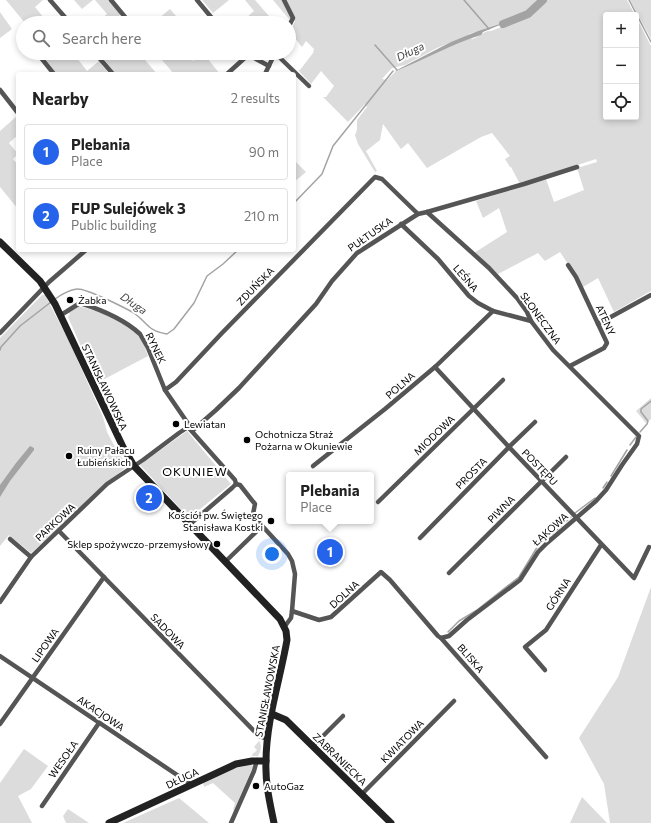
<!DOCTYPE html>
<meta charset="utf-8">
<style>
body{margin:0;font-family:Commissioner,sans-serif;background:#f2f2f2;color:#222}
.controls{position:absolute;right:12px;top:12px;display:grid;overflow:hidden;border-radius:4px;box-shadow:0 2px 6px #0003}
.controls button{width:36px;height:36px;display:grid;place-items:center;padding:0;border:0;border-bottom:1px solid #e0e0e0;background:#fff;color:#222;font:20px sans-serif}
.you{position:absolute;left:272px;top:554px;width:14px;height:14px;margin:-10px;border:3px solid #fff;border-radius:50%;background:#1a73e8;box-shadow:0 0 0 6px #1a73e833}
.badge{display:grid;place-items:center;width:26px;height:26px;border-radius:50%;background:#2563eb;color:#fff;font-size:13px;font-weight:700}
.pin{position:absolute;translate:-50% -50%;border:2px solid #fff;box-shadow:0 1px 4px #0006}
.popup{position:absolute;left:286px;top:472px;width:88px;height:52px;box-sizing:border-box;display:grid;place-content:center;border-radius:4px;background:#fff;filter:drop-shadow(0 1px 3px #0005);font-size:13px;white-space:nowrap;color:#767676}
.popup b{font-size:15px;color:#222}
.popup::after{content:'';position:absolute;left:50%;top:100%;margin-left:-8px;border:8px solid transparent;border-top-color:#fff}
.list{margin:0;padding:0;list-style:none}
h2{display:flex;justify-content:space-between;align-items:center;height:52px;margin:0;padding:0 16px;font-size:17px}
h2 small{font-size:13px;font-weight:400;color:#767676}
.list li{display:grid;grid-template-columns:26px 1fr auto;gap:12px;align-items:center;box-sizing:border-box;height:56px;margin:0 8px 8px;padding:0 8px;border:1px solid #e0e0e0;border-radius:4px}
.list b{display:block;font-size:15px;white-space:nowrap}
.list p{margin:0;font-size:13px;white-space:nowrap;color:#767676}
.list em{font-size:13px;font-style:normal;color:#767676}
.icon{flex:none;width:22px;height:22px;fill:none;stroke:currentColor;stroke-width:2;stroke-linecap:round;stroke-linejoin:round}
.map{position:relative;flex:none;width:651px;height:823px;overflow:hidden}
.search{position:absolute;background:#fff;box-shadow:0 2px 6px #0003;left:16px;top:16px;width:280px;height:44px;display:flex;align-items:center;gap:10px;box-sizing:border-box;padding:0 14px;border-radius:22px;color:#767676;font-size:15px}
.panel{position:absolute;background:#fff;box-shadow:0 2px 6px #0003;left:16px;top:72px;width:280px;height:180px;border-radius:4px}
.map>svg:first-child{display:block}
.green{fill:#dcdcdc}
.water{fill:#a3a3a3}
.lines{fill:none;stroke-linecap:round;stroke-linejoin:round}
.stream{stroke:#a3a3a3;stroke-width:1.5}
.river{stroke:#a3a3a3;stroke-width:8}
.street{stroke:#555;stroke-width:4.5}
.secondary{stroke:#222;stroke-width:7}
.poi-dot{fill:#000;stroke:#fff;stroke-width:1.5}
.labels{text-anchor:middle;dominant-baseline:central;stroke-width:4;stroke-linejoin:round;paint-order:stroke}
.street-label{font-size:10px;fill:#000;stroke:#fff}
.poi-label{font-size:10px;fill:#000;stroke:#fff;text-anchor:start}
.water-label{font-size:11px;font-style:italic;fill:#444;stroke:#fff}
.quarter-label{font-size:12px;letter-spacing:1px;fill:#000;stroke:#fff}
</style>
<div class="map">
<svg width="651" height="823" viewBox="0 0 651 823">
<rect width="100%" height="100%" fill="#fff"/>
<g class="green">
<polygon points="6,0 43,0 35,7 48,23 25,23"/>
<polygon points="74,0 93,0 82,9"/>
<polygon points="95,0 109,0 121,14 113,21 115,23 96,23 107,14"/>
<polygon points="202,0 229,0 213,13"/>
<polygon points="245,0 255,0 275,23 265,23 263,21 260,23 240,23 254,11"/>
<path d="M273,0H541C537,4 532,9 527,12C510,23 487,27 469,34V35L437,48L405,65L392,68L382,79L387,80L397,70L427,57L454,44L471,38L472,39C480,37 484,30 491,31L527,17L547,0H627L635,15H606V117H636V17L651,46V291L614,312L598,278L583,287L560,252L545,261L538,253L498,274L474,253L507,232L499,208L483,218L476,201L546,179L554,202L584,190L577,168L597,162L596,159L520,184L511,167H510L505,159L510,156L492,133L481,137L427,168L408,143L401,149L383,124L380,140L366,151L377,171L375,172L358,144L355,135L357,130V120L367,107L365,104L348,122L323,97H326L334,86L321,71L311,84L298,70H300L313,53L314,49L306,41L302,47L290,32L295,21L289,19Z"/>
<polygon points="630,0 651,0 651,39"/>
<polygon points="170,9 182,23 163,23 159,18"/>
<polygon points="0,12 12,29 0,38"/>
<polygon points="41,53 73,53 87,71 99,61 109,74 57,74"/>
<polygon points="99,53 120,53 122,56 127,53 139,53 157,74 116,74"/>
<polygon points="156,53 187,53 193,61 203,53 220,74 174,74"/>
<polygon points="17,116 18,135 9,143 18,154 13,159 18,165 18,209 0,187 0,131"/>
<polygon points="294,160 306,172 294,182"/>
<polygon points="42,295 45,295 68,339 103,417 107,432 118,453 126,463 127,466 31,553 9,535 0,546 0,338"/>
<path d="M78,306C100,312 127,320 141,339C144,344 146,351 148,356L97,383L68,317L70,314L68,313Z"/>
<polygon points="651,398 651,419 646,423 636,411"/>
<polygon points="187,431 231,484 189,518 140,465"/>
<polygon points="651,587 651,823 610,823 604,784 579,738 618,677"/>
<path d="M259,741C262,744 261,752 258,756H252L253,753H254L257,750L254,747Z"/>
<polygon points="24,749 48,766 31,789 18,796 32,823 0,823 0,783"/>
<polygon points="252,764 253,767 234,810 233,810 235,803 213,783 204,787 203,782 233,769"/>
<polygon points="582,797 607,823 570,823"/>
<polygon points="179,798 209,823 123,823"/>
<polygon points="68,809 89,823 66,823 63,816"/>
</g>
<g class="water">
<path d="M512,20L483,32L481,35C451,44 423,61 393,72L451,42L478,31Z"/>
<polygon points="30,446 34,448 34,450 10,481 0,497 0,485 16,463"/>
</g>
<g class="lines">
<g class="stream">
<polyline points="464,0 489,29"/>
<polyline points="629,0 651,42"/>
<polyline points="375,45 397,70"/>
<polyline points="294,203 322,174 333,146 393,71"/>
<path d="M55,299C62,294 69,290 77,289C86,288 125,308 134,313C148,323 147,331 167,334L174,329L194,303L207,276L223,264L238,250"/>
<polyline points="0,350 1,347 20,326 51,302"/>
<polyline points="640,432 647,424 648,421 641,412 641,409 651,401"/>
<polyline points="630,445 636,437"/>
<polyline points="611,476 627,450"/>
<polyline points="603,488 607,482"/>
<polyline points="575,513 595,498"/>
<polyline points="448,632 459,621 477,610 519,577 536,549 543,541 548,538 571,517"/>
</g>
<polyline class="river" points="503,24 528,14 543,0"/>
<g class="street">
<polyline points="50,0 70,23"/>
<polyline points="111,0 130,23"/>
<polyline points="197,0 216,23"/>
<polyline points="284,0 293,18 289,26"/>
<polyline points="95,53 113,74"/>
<polyline points="275,53 309,86"/>
<polyline points="38,54 54,74"/>
<polyline points="247,54 269,66"/>
<polyline points="227,74 248,55"/>
<polyline points="265,74 275,53"/>
<polyline points="0,90 18,113"/>
<polyline points="427,212 489,268 517,298 527,312 531,321 553,350 639,436 637,444 622,465 606,490 596,501 547,543 538,552 520,580 467,620 449,636 441,638"/>
<polyline points="401,224 438,259 469,296 478,303 493,311 531,321"/>
<polyline points="568,265 576,277 607,343 604,348 570,366"/>
<path d="M61,315L80,303C102,310 124,319 140,334L148,348L165,390L189,425L188,427L235,480L236,484"/>
<polyline points="598,324 651,295"/>
<polyline points="0,333 49,282 86,250"/>
<polyline points="435,367 509,447 634,578 649,547"/>
<polyline points="165,390 176,382 222,333 375,177 382,179 418,214"/>
<polyline points="192,431 216,410 239,388 316,304 332,281 357,253 418,214 427,212 524,184 577,167"/>
<polyline points="313,466 385,409 435,367 493,311"/>
<polyline points="236,484 240,485 255,504 253,514 254,517 288,554 292,561 295,574 292,611 291,618 285,626"/>
<polyline points="378,502 503,380"/>
<polyline points="189,525 232,488 236,484"/>
<polyline points="59,531 259,736 267,739"/>
<polyline points="420,538 509,447 535,422"/>
<polyline points="10,539 31,557"/>
<polyline points="225,562 262,526"/>
<polyline points="449,573 566,457"/>
<polyline points="0,602 31,557 107,484 143,460 179,433 188,427"/>
<polyline points="292,611 319,620 331,617 381,572 390,580 438,636 441,638 546,757"/>
<polyline points="0,656 192,785"/>
<polyline points="545,670 525,647 546,630 601,545"/>
<polyline points="0,724 104,577"/>
<polyline points="313,746 343,716"/>
<polyline points="362,794 454,701"/>
<polyline points="42,806 99,723"/>
<polyline points="231,823 254,771 257,760"/>
</g>
<g class="secondary">
<path d="M0,242L40,281L55,304L123,447L134,466L280,619L286,631L287,640C280,680 266,721 266,762C265,783 270,803 274,823"/>
<polyline points="272,714 286,720 391,823"/>
<polyline points="109,823 236,764 252,761 266,761"/>
</g>
</g>
<g class="poi-dot">
<circle cx="70" cy="300" r="4"/>
<circle cx="176" cy="424" r="4"/>
<circle cx="247" cy="440" r="4"/>
<circle cx="69" cy="456" r="4"/>
<circle cx="271" cy="521" r="4"/>
<circle cx="217" cy="544" r="4"/>
<circle cx="256" cy="786" r="4"/>
</g>
<g class="labels">
<g class="street-label">
<text transform="translate(370 234) rotate(-35)">PUŁTUSKA</text>
<text transform="translate(466 278) rotate(49)">LEŚNA</text>
<text transform="translate(255 286) rotate(-46)">ZDUŃSKA</text>
<text transform="translate(541 318) rotate(54)">SŁONECZNA</text>
<text transform="translate(606 320) rotate(65)">ATENY</text>
<text transform="translate(156 348) rotate(64)">RYNEK</text>
<text transform="translate(400 385) rotate(-41)">POLNA</text>
<text transform="translate(105 387) rotate(65)">STANISŁAWOWSKA</text>
<text transform="translate(434 435) rotate(-44)">MIODOWA</text>
<text transform="translate(540 467) rotate(46)">POSTĘPU</text>
<text transform="translate(471 473) rotate(-45)">PROSTA</text>
<text transform="translate(501 509) rotate(-45)">PIWNA</text>
<text transform="translate(55 522) rotate(-43)">PARKOWA</text>
<text transform="translate(550 529) rotate(-42)">ŁĄKOWA</text>
<text transform="translate(344 594) rotate(-42)">DOLNA</text>
<text transform="translate(558 594) rotate(-57)">GÓRNA</text>
<text transform="translate(168 631) rotate(46)">SADOWA</text>
<text transform="translate(45 645) rotate(-55)">LIPOWA</text>
<text transform="translate(471 658) rotate(49)">BLISKA</text>
<text transform="translate(267 691) rotate(-79)">STANISŁAWOWSKA</text>
<text transform="translate(101 713) rotate(34)">AKACJOWA</text>
<text transform="translate(402 741) rotate(-45)">KWIATOWA</text>
<text transform="translate(63 759) rotate(-55)">WESOŁA</text>
<text transform="translate(340 759) rotate(44)">ZABRANIECKA</text>
<text transform="translate(182 778) rotate(-25)">DŁUGA</text>
</g>
<g class="poi-label">
<text x="78" y="300">Żabka</text>
<text x="184" y="424">Lewiatan</text>
<text x="255" y="434">Ochotnicza Straż<tspan x="255" dy="12">Pożarna w Okuniewie</tspan></text>
<text x="77" y="450">Ruiny Pałacu<tspan x="77" dy="12">Łubieńskich</tspan></text>
<text x="263" y="515" text-anchor="end">Kościół pw. Świętego<tspan x="263" dy="12">Stanisława Kostki</tspan></text>
<text x="209" y="544" text-anchor="end">Sklep spożywczo-przemysłowy</text>
<text x="264" y="786">AutoGaz</text>
</g>
<g class="water-label">
<text transform="translate(410 51) rotate(-26)">Długa</text>
<text transform="translate(134 303) rotate(34)">Długa</text>
</g>
<g class="quarter-label">
<text x="195" y="471">OKUNIEW</text>
</g>
</g>
</svg>
<div class="controls">
<button>+</button>
<button>−</button>
<button><svg class="icon" aria-label="locate" viewBox="0 0 24 24"><circle cx="12" cy="12" r="6"/><path d="M12 2v4M12 18v4M2 12h4M18 12h4"/></svg></button>
</div>
<div class="you"></div>
<div class="pin badge" style="left:330px;top:552px">1</div>
<div class="popup"><b>Plebania</b>Place</div>
<div class="pin badge" style="left:149px;top:498px">2</div>
<div class="search"><svg class="icon" aria-label="search" viewBox="0 0 24 24"><circle cx="10" cy="10" r="6"/><path d="M15 15l6 6"/></svg>Search here</div>
<section class="panel">
<h2>Nearby<small>2 results</small></h2>
<ul class="list">
<li><span class="badge">1</span><div><b>Plebania</b><p>Place</p></div><em>90 m</em></li>
<li><span class="badge">2</span><div><b>FUP Sulejówek 3</b><p>Public building</p></div><em>210 m</em></li>
</ul>
</section>
</div>
